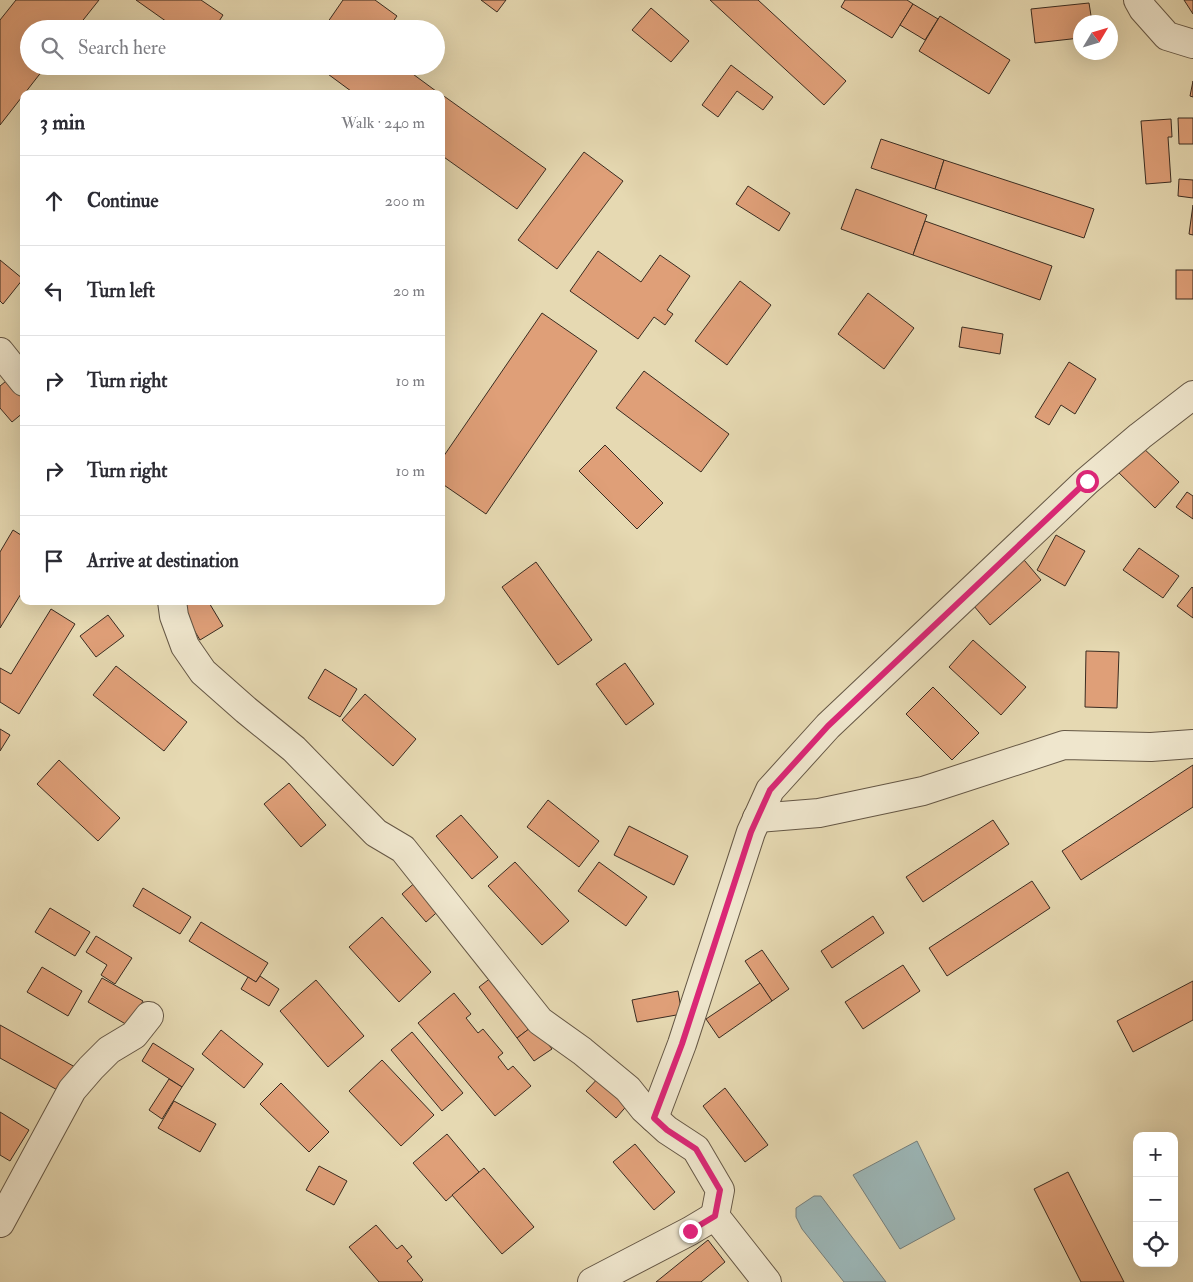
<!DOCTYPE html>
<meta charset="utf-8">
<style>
body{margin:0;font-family:"IM FELL Double Pica",serif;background:#f2f2f3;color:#2b2b33}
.controls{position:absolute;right:15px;bottom:15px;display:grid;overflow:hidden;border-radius:10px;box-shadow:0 5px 20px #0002}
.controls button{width:45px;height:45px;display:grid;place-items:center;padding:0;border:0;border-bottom:1px solid #e1e1e2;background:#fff;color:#2b2b33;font:25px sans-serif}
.compass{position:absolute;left:1073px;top:15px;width:45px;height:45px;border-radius:50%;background:#fff;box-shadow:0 5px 20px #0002;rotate:52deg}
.stop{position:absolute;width:15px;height:15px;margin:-11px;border:4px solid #db2777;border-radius:50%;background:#fff}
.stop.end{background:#db2777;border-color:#fff;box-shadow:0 1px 5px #0008}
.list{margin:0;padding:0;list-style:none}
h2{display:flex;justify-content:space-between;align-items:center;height:65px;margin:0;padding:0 20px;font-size:21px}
h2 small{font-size:16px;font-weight:400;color:#7c7c81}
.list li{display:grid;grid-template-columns:32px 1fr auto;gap:15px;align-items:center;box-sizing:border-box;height:90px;padding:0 20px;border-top:1px solid #e1e1e2}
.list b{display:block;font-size:19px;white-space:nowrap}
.list em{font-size:16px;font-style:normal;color:#7c7c81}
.icon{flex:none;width:28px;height:28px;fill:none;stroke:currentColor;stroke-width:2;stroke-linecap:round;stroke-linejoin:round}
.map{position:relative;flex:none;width:1193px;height:1282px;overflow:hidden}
.search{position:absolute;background:#fff;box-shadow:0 5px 20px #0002;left:20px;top:20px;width:425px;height:55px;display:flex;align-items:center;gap:12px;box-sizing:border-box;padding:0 18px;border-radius:28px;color:#7c7c81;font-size:19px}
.panel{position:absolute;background:#fff;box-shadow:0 5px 20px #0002;left:20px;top:90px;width:425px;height:515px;border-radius:10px}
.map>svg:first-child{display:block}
.water{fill:#9cb7b8;stroke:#757f7c}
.building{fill:#df9f78;stroke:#3a2c21}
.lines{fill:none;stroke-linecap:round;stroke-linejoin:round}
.minor-casing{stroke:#655745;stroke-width:30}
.minor{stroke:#efe6cd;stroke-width:28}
.route{stroke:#db2777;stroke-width:6}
</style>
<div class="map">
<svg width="1193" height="1282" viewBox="0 0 1193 1282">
<rect width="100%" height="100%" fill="#e6d9b2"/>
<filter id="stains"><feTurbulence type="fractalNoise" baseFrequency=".004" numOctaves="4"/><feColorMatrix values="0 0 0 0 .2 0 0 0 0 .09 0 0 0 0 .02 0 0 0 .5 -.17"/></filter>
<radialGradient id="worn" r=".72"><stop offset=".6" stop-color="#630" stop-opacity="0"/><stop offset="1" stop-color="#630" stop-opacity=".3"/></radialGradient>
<g class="water">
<polygon points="917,1141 955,1219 900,1249 853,1175"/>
<polygon points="814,1196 821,1196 886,1282 844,1282 802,1229 796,1217 796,1208"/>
</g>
<g class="building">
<polygon points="16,0 99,0 76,29 29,29 29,66 46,66 0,125 0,20"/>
<polygon points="136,0 201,0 223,15 214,29 177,29"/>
<polygon points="343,0 375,0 397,16 388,29 323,29"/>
<polygon points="481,0 506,0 497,12"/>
<polygon points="710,0 758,0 846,81 824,105"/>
<polygon points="845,0 907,0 913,4 892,38 841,7"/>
<polygon points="1184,0 1193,0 1193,14"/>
<polygon points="1089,3 1092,22 1080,22 1080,38 1035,43 1031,9"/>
<polygon points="913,4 938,19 925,40 900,25"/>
<polygon points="651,8 689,41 671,62 632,30"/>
<polygon points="940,16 1010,60 989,94 919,51"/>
<polygon points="731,65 773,97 763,110 737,91 718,117 702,105"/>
<polygon points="317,66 402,66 440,94 355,94"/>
<polygon points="1193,81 1193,97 1190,96"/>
<polygon points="441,94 546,169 517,209 441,155"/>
<polygon points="1178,118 1193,118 1193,144 1179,144"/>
<polygon points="1171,119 1172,137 1168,137 1171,182 1146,184 1141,121"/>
<polygon points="881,139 944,160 935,189 871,168"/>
<polygon points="584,152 623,181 557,269 518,240"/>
<polygon points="944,160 1094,209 1084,238 935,189"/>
<polygon points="1179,179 1193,180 1193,198 1178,196"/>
<polygon points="748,186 790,213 779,231 736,204"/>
<polygon points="856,189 927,215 913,255 841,229"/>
<polygon points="1193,205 1193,235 1189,234"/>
<polygon points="925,221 1052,266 1040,300 913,255"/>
<polygon points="598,251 641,282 660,255 690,276 667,310 673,314 665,325 654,317 638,339 570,291"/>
<polygon points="0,260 23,279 3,304 0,301"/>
<rect x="1176" y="270" width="17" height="29"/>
<polygon points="740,281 771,305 727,365 695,341"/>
<polygon points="868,293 914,328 884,369 838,334"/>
<polygon points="542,313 597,351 486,514 441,483 441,460"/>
<polygon points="962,327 1003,334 1000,354 959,347"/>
<polygon points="1069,362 1096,379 1075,414 1061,405 1049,425 1035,417"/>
<polygon points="644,371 729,434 701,472 616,408"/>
<polygon points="11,377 24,391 24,412 12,422 0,408 0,386"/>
<polygon points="605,445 663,503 637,529 579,471"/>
<polygon points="1140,445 1179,482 1155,508 1116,470"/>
<polygon points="1187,492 1193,496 1193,519 1176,507"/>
<polygon points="13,530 24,537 24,589 0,628 0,552"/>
<polygon points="1056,535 1085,551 1065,586 1037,570"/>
<polygon points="1139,548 1179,576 1163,598 1123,570"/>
<polygon points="1019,554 1041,580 990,625 968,599"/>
<polygon points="536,562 592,640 558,665 502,587"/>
<polygon points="1192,587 1193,588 1193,618 1177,606"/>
<polygon points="181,601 208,601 223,626 200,640 178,603"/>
<polygon points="51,609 75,624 19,714 0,702 0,668 11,674"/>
<polygon points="108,615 124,636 96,657 80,636"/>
<polygon points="973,640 1026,687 1001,715 949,667"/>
<polygon points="1086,651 1119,652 1117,708 1085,707"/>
<polygon points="625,663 654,704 626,725 596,684"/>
<polygon points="116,666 187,722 164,751 93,695"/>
<polygon points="325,669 357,689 340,717 308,698"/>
<polygon points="933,687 979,733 952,760 906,714"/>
<polygon points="365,694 416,739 393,766 342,720"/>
<polygon points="0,729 10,735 0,751"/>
<polygon points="59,760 120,818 98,841 37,784"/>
<polygon points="1193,765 1193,807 1081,880 1062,851"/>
<polygon points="289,783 326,825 301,847 264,804"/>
<polygon points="548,800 599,841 579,867 527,827"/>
<polygon points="461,815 498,857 472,879 436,836"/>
<polygon points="993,820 1009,844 923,902 906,877"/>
<polygon points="629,826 688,856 674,885 614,855"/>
<polygon points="515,862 569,921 542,945 488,886"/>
<polygon points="599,862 647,897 626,926 578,891"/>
<polygon points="418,880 443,907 426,922 402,894"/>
<polygon points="1032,881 1050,908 947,976 929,948"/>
<polygon points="143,888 191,917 180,934 133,906"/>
<polygon points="50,908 90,932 75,956 35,932"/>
<polygon points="873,916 884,933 832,968 821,951"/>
<polygon points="382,917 431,972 399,1002 349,947"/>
<polygon points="201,922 268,963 256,982 189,941"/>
<polygon points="96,936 132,958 115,984 101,975 107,965 86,952"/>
<polygon points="762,950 789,989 772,1001 745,961"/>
<polygon points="903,965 920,991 863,1029 845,1002"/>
<polygon points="42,967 82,991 68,1016 27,992"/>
<polygon points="496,974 534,1025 517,1038 479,987"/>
<polygon points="260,976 279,989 269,1006 241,989 248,977 256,982"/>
<polygon points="102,978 143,1001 129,1026 88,1002"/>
<polygon points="316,980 364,1036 328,1067 280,1011"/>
<polygon points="1193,981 1193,1020 1133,1052 1117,1021"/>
<polygon points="760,983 772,1001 719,1038 706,1019"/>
<polygon points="678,991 682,1014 637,1022 632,1000"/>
<polygon points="454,993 471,1014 466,1018 478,1033 483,1029 503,1053 498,1057 508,1070 513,1066 531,1086 495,1116 418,1023"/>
<polygon points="0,1025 75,1067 61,1092 0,1058"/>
<polygon points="534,1025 552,1049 534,1061 517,1038"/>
<polygon points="221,1030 263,1064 244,1088 202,1054"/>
<polygon points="412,1032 463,1093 442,1111 391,1050"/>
<polygon points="153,1043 194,1069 182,1087 142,1061"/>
<polygon points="382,1060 434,1115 401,1146 349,1091"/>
<polygon points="602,1074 631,1101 616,1118 586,1091"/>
<polygon points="169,1079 182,1087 162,1119 149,1110"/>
<polygon points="281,1083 329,1132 309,1152 260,1104"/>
<polygon points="725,1088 768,1145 745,1162 703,1106"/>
<polygon points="174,1101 216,1124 200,1152 158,1128"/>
<polygon points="0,1112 29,1130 10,1161 0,1155"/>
<polygon points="447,1134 479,1172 446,1201 413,1163"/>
<polygon points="635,1144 675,1192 654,1210 613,1162"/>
<polygon points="319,1166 347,1181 334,1205 306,1190"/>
<polygon points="484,1168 534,1227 502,1254 452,1195"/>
<polygon points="1068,1172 1124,1282 1081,1282 1034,1189"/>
<polygon points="376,1225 397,1249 402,1245 412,1257 407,1261 423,1280 421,1282 379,1282 349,1247"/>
<polygon points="708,1240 725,1262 701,1282 656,1282"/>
</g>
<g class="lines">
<defs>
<g id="minor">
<polyline points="1138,0 1143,9 1167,36 1193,44"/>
<polyline points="0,352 24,382"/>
<polyline points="172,601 174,616 185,646 203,672 246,710 294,749 376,833 403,849 540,1021 582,1051 628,1089 644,1109 667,1130 696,1149 720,1190 715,1216 767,1282"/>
<polyline points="757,818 819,813 923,791 1064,745 1151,747 1193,744"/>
<polyline points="654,1118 682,1044 751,832 770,790 828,726 1087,481 1140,436 1193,395"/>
<polyline points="0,1223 72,1090 91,1068 109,1050 134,1035 149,1016"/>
<polyline points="592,1282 690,1231 715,1216"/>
</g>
</defs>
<use href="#minor" class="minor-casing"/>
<use href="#minor" class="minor"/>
</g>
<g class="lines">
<polyline class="route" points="690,1231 715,1216 720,1190 696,1149 667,1130 654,1118 682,1044 751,832 770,790 828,726 1087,481"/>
</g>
<rect width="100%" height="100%" filter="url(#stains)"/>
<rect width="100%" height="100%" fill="url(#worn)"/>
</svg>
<div class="controls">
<button>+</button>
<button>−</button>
<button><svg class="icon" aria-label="locate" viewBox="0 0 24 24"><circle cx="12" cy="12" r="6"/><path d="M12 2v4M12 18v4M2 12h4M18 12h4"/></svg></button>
</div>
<svg class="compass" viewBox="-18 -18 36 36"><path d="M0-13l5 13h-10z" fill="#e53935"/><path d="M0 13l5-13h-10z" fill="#7c7c81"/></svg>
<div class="stop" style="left:1087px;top:481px"></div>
<div class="stop end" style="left:690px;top:1231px"></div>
<div class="search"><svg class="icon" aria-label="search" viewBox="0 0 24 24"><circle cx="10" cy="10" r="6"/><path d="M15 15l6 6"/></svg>Search here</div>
<section class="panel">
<h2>3 min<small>Walk · 240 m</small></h2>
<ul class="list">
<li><svg class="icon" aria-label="ahead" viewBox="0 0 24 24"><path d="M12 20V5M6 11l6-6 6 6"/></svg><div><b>Continue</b></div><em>200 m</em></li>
<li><svg class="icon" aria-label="left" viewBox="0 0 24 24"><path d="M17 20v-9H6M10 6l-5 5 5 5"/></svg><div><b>Turn left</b></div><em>20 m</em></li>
<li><svg class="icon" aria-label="right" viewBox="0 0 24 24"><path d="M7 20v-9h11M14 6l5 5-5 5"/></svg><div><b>Turn right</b></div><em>10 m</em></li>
<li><svg class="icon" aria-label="right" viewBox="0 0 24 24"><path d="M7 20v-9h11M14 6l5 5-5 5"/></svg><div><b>Turn right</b></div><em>10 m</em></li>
<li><svg class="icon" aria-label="arrive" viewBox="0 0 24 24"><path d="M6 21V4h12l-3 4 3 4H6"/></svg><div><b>Arrive at destination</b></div></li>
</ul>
</section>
</div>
